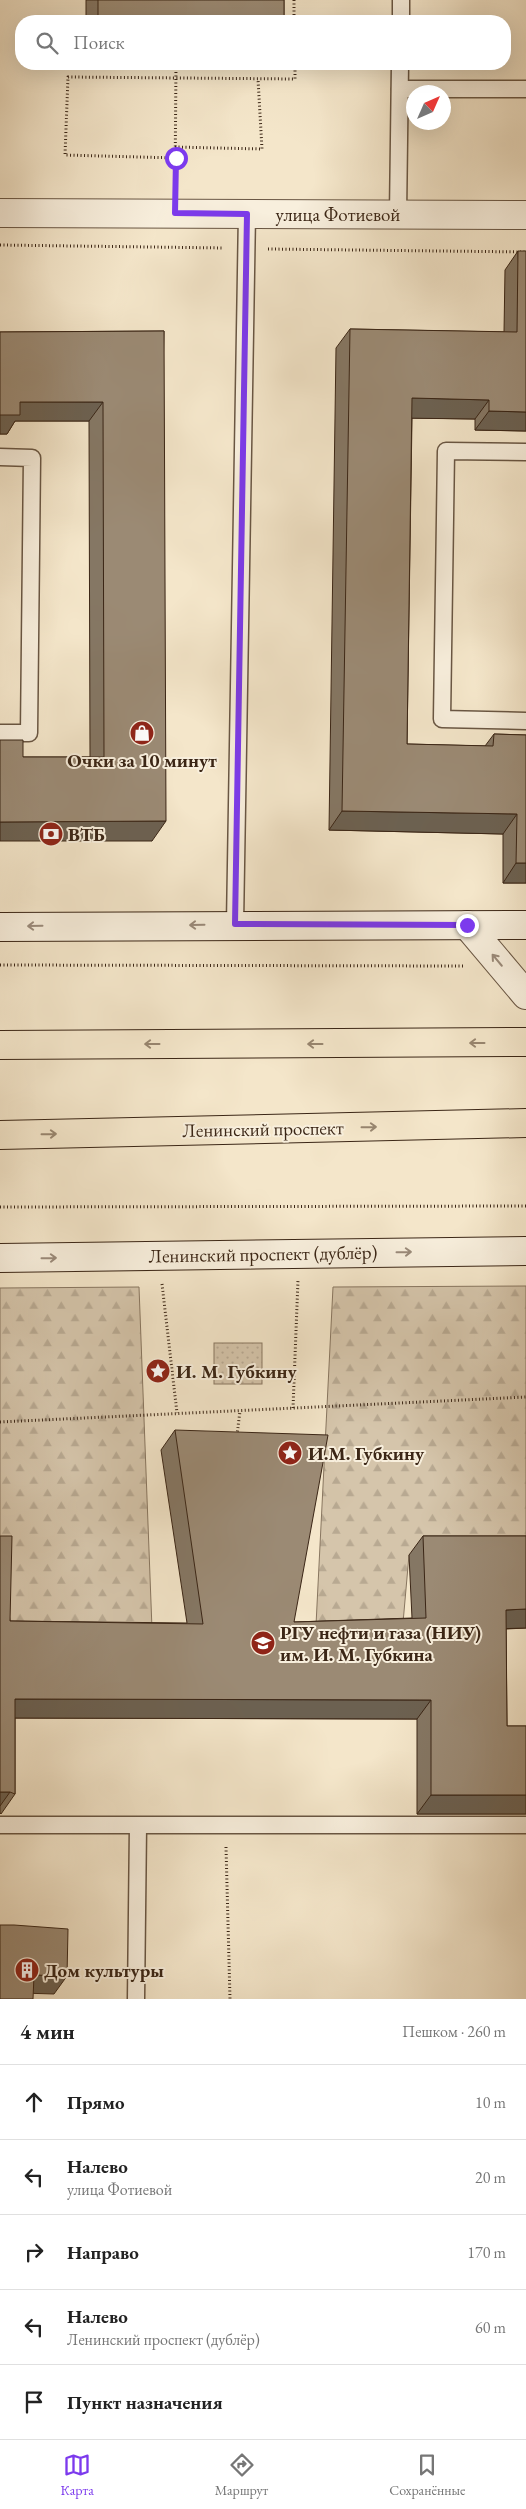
<!DOCTYPE html>
<html lang="ru">
<meta charset="utf-8">
<style>
body{margin:0;font-family:"EB Garamond",serif;background:#f6f6f6;color:#222}
.compass{position:absolute;left:406px;top:85px;width:45px;height:45px;border-radius:50%;background:#fff;box-shadow:0 5px 20px #0002;rotate:45deg}
.stop{position:absolute;width:15px;height:15px;margin:-11px;border:4px solid #7c3aed;border-radius:50%;background:#fff}
.stop.end{background:#7c3aed;border-color:#fff;box-shadow:0 1px 5px #0008}
.list{margin:0;padding:0;list-style:none}
h2{display:flex;justify-content:space-between;align-items:center;height:65px;margin:0;padding:0 20px;font-size:21px}
h2 small{font-size:16px;font-weight:400;color:#767676}
.list li{display:grid;grid-template-columns:32px 1fr auto;gap:15px;align-items:center;box-sizing:border-box;height:75px;padding:0 20px;border-top:1px solid #e0e0e0}
.list b{display:block;font-size:19px;white-space:nowrap}
.list p{margin:0;font-size:16px;white-space:nowrap;color:#767676}
.list em{font-size:16px;font-style:normal;color:#767676}
.icon{flex:none;width:28px;height:28px;fill:none;stroke:currentColor;stroke-width:2;stroke-linecap:round;stroke-linejoin:round}
.map{position:relative;flex:none;width:526px;height:1999px;overflow:hidden}
.search{position:absolute;background:#fff;box-shadow:0 5px 20px #0002;left:15px;right:15px;top:15px;height:55px;display:flex;align-items:center;gap:12px;box-sizing:border-box;padding:0 18px;border-radius:20px;color:#767676;font-size:19px}
.sheet{height:440px;background:#fff}
nav{display:flex;justify-content:space-around;align-items:center;box-sizing:border-box;height:70px;border-top:1px solid #e0e0e0;background:#fff;font-size:14px;color:#767676}
nav a{display:grid;justify-items:center;gap:2px}
nav .on{color:#7c3aed}
.map>svg:first-child{display:block}
.grass{fill:url(#grass-dots);stroke:#887660}
.forest{fill:url(#forest-firs);stroke:#887660}
.lines{fill:none;stroke-linecap:round;stroke-linejoin:round}
.lane-casing{stroke:#695643;stroke-width:19}
.street-casing{stroke:#695643;stroke-width:30}
.secondary-casing{stroke:#3b2616;stroke-width:30}
.primary-casing{stroke:#3b2616;stroke-width:30}
.path{stroke:#3b2616;stroke-width:3;stroke-dasharray:1 2.5;stroke-linecap:butt}
.lane{stroke:#f8efdd;stroke-width:16}
.street{stroke:#f8efdd;stroke-width:28}
.secondary{stroke:#f8efdd;stroke-width:28}
.primary{stroke:#f4e6ca;stroke-width:28}
.wall{fill:#857764;stroke:#3b2616}
.shaded-wall{fill:#6c6151;stroke:#3b2616}
.building{fill:#9b8a74;stroke:#3b2616}
.oneway{stroke:#9a8a7a}
.oneway2{stroke:#988670}
.route{stroke:#7c3aed;stroke-width:6}
.labels{text-anchor:middle;dominant-baseline:central;stroke-width:4;stroke-linejoin:round;paint-order:stroke}
.street-label{font-size:19px;fill:#3b2616;stroke:#f8efdd}
.poi-label{font-size:19px;font-weight:bold;fill:#3b2616;stroke:#f8efdd;text-anchor:start}
</style>
<div class="map">
<svg width="526" height="1999" viewBox="0 0 526 1999">
<defs>
<pattern id="grass-dots" width="8" height="8" patternUnits="userSpaceOnUse" patternTransform="scale(1.25)"><rect width="8" height="8" fill="#d5c5ab"/><path d="M2 2h.1M6 6h.1" fill="none" stroke="#b8a992" stroke-width="1.8" stroke-linecap="round"/></pattern>
<pattern id="forest-firs" width="22" height="20" patternUnits="userSpaceOnUse" patternTransform="scale(1.25)"><rect width="22" height="20" fill="#d5c5ab"/><path d="M5 1l3.5 6h-7zM16 11l3.5 6h-7z" fill="#b8a992"/></pattern>
</defs>
<rect width="100%" height="100%" fill="#f4e6ca"/>
<filter id="stains"><feTurbulence type="fractalNoise" baseFrequency=".004" numOctaves="4"/><feColorMatrix values="0 0 0 0 .2 0 0 0 0 .09 0 0 0 0 .02 0 0 0 .5 -.17"/></filter>
<radialGradient id="worn" r=".72"><stop offset=".6" stop-color="#630" stop-opacity="0"/><stop offset="1" stop-color="#630" stop-opacity=".3"/></radialGradient>
<rect class="grass" x="214" y="1343" width="48" height="41"/>
<g class="forest">
<polygon points="526,1286 526,1555 409,1555 403,1623 316,1625 333,1287"/>
<polygon points="139,1287 152,1629 9,1631 0,1564 0,1288"/>
</g>
<g class="lines">
<defs>
<g id="lane">
<polyline points="401,21 401,0"/>
<polyline points="400,89 526,89"/>
<polyline points="398,215 400,64"/>
<polyline points="526,452 446,451 442,719 526,721"/>
<polyline points="0,457 32,458 29,733 0,733"/>
<polyline points="235,924 247,213"/>
<polyline points="0,1825 526,1825"/>
<polyline points="136,1999 138,1826"/>
</g>
<g id="street">
<polyline points="0,213 526,215"/>
<polyline points="467,925 526,995"/>
</g>
<g id="secondary">
<polyline points="0,927 526,925"/>
<polyline points="0,1258 526,1251"/>
</g>
<g id="primary">
<polyline points="0,1045 526,1042"/>
<polyline points="0,1135 526,1123"/>
</g>
</defs>
<use href="#lane" class="lane-casing"/>
<use href="#street" class="street-casing"/>
<use href="#secondary" class="secondary-casing"/>
<use href="#primary" class="primary-casing"/>
<g class="path">
<polyline points="294,0 294,21"/>
<polyline points="175,147 262,149 258,79"/>
<polyline points="176,158 65,155 68,77 295,79 295,64"/>
<polyline points="175,185 176,64"/>
<polyline points="0,245 224,248"/>
<polyline points="268,249 526,252"/>
<polyline points="0,965 465,966"/>
<polyline points="0,1207 526,1206"/>
<polyline points="162,1284 177,1413"/>
<polyline points="293,1408 298,1280"/>
<polyline points="0,1422 526,1397"/>
<polyline points="237,1435 240,1411"/>
<polyline points="226,1847 230,1999"/>
</g>
<use href="#lane" class="lane"/>
<use href="#street" class="street"/>
<use href="#secondary" class="secondary"/>
<use href="#primary" class="primary"/>
</g>
<g class="wall">
<rect x="86" y="0" width="198" height="21"/>
<polygon points="518,251 526,431 475,430 475,419 412,418 407,744 485,746 494,734 526,735 526,883 503,883 503,834 329,830 336,348 350,329 504,332 505,270"/>
<polygon points="164,331 152,841 23,757 90,757 89,421 15,421 7,434 0,434 0,332"/>
<polygon points="175,1430 294,1622 412,1618 409,1555 423,1536 526,1536 526,1628 506,1629 507,1726 526,1726 526,1814 417,1814 417,1719 15,1718 15,1794 1,1814 0,1813 0,1536 10,1621 187,1623 161,1450"/>
</g>
<g class="shaded-wall">
<polygon points="412,398 489,400 475,419 398,418"/>
<polygon points="20,402 103,402 89,421 15,421 7,434 0,434 0,415"/>
<polygon points="489,411 526,412 526,431 475,430"/>
<polygon points="342,811 517,814 503,834 329,830"/>
<polygon points="166,821 152,841 0,841 0,822"/>
<polygon points="516,863 526,863 526,883 503,883"/>
<polygon points="526,1609 526,1628 493,1629 506,1610"/>
<polygon points="15,1699 431,1700 417,1719 2,1718"/>
<polygon points="0,1792 10,1792 0,1806"/>
<polygon points="431,1795 526,1795 526,1814 417,1814"/>
<polygon points="34,1975 67,1976 54,1994 21,1993"/>
</g>
<g class="building">
<rect x="98" y="0" width="186" height="21"/>
<polygon points="518,251 526,251 526,412 489,411 489,400 412,398 407,744 493,746 494,734 526,735 526,863 516,863 517,814 342,811 350,329 517,332"/>
<polygon points="164,331 166,821 0,822 0,740 23,740 23,757 104,757 103,402 20,402 20,415 0,415 0,332"/>
<polygon points="175,1430 328,1435 294,1622 426,1618 423,1536 526,1536 526,1609 506,1610 507,1726 526,1726 526,1795 431,1795 431,1700 15,1699 15,1794 10,1792 0,1792 0,1536 12,1536 10,1621 203,1624"/>
<polygon points="0,1925 14,1925 68,1929 67,1976 34,1975 33,1999 0,1999"/>
</g>
<defs><path id="oneway-shaft" d="M-6 0H5M1.5-3L5.5 0L1.5 3" fill="none" stroke-width="1.6" stroke-linecap="round" stroke-linejoin="round" transform="scale(1.25)"/></defs>
<g class="oneway">
<use href="#oneway-shaft" transform="translate(197 925) rotate(179)"/>
<use href="#oneway-shaft" transform="translate(35 926) rotate(179)"/>
<use href="#oneway-shaft" transform="translate(497 960) rotate(-130)"/>
<use href="#oneway-shaft" transform="translate(404 1252) rotate(-1)"/>
<use href="#oneway-shaft" transform="translate(49 1258) rotate(-1)"/>
</g>
<g class="oneway2">
<use href="#oneway-shaft" transform="translate(477 1043) rotate(180)"/>
<use href="#oneway-shaft" transform="translate(152 1044) rotate(180)"/>
<use href="#oneway-shaft" transform="translate(315 1044) rotate(180)"/>
<use href="#oneway-shaft" transform="translate(369 1127) rotate(-1)"/>
<use href="#oneway-shaft" transform="translate(49 1134) rotate(-1)"/>
</g>
<g class="lines">
<polyline class="route" points="176,158 175,213 247,214 235,924 467,925"/>
</g>
<defs>
<symbol id="shop-disc" viewBox="-11 -11 22 22"><circle r="9.5" fill="#8f2418" stroke="#f8efdd"/><path d="M-5-2.5h2.3a2.7 3.5 0 0 1 5.4 0H5L5.5 6h-11ZM-1.5-2.5h3a1.5 2.3 0 0 0-3 0Z" fill="#fff"/></symbol>
<symbol id="bank-disc" viewBox="-11 -11 22 22"><circle r="9.5" fill="#8f2418" stroke="#f8efdd"/><path d="M-6-4H6V4H-6ZM0-2.3a2.3 2.3 0 1 0 0 4.6a2.3 2.3 0 1 0 0-4.6Z" fill="#fff"/></symbol>
<symbol id="sight-disc" viewBox="-11 -11 22 22"><circle r="9.5" fill="#8f2418" stroke="#f8efdd"/><path d="M0-6L1.8-2.2L6-1.7L2.9 1.2L3.7 5.4L0 3.3L-3.7 5.4L-2.9 1.2L-6-1.7L-1.8-2.2Z" fill="#fff"/></symbol>
<symbol id="university-disc" viewBox="-11 -11 22 22"><circle r="9.5" fill="#8f2418" stroke="#f8efdd"/><path d="M0-5L7-2L0 1L-7-2ZM-4 1L0 2.5L4 1V4Q0 6-4 4Z" fill="#fff"/></symbol>
<symbol id="building-disc" viewBox="-11 -11 22 22"><circle r="9.5" fill="#8f2418" stroke="#f8efdd"/><path d="M-4-6H4V6H1V3H-1V6H-4ZM-2.5-4.3h1.7v1.8h-1.7ZM.8-4.3h1.7v1.8H.8ZM-2.5-1h1.7V.8h-1.7ZM.8-1h1.7V.8H.8Z" fill="#fff"/></symbol>
</defs>
<g fill-rule="evenodd">
<use href="#shop-disc" x="128" y="719" width="28" height="28"/>
<use href="#bank-disc" x="37" y="820" width="28" height="28"/>
<use href="#sight-disc" x="144" y="1357" width="28" height="28"/>
<use href="#sight-disc" x="276" y="1439" width="28" height="28"/>
<use href="#university-disc" x="249" y="1629" width="28" height="28"/>
<use href="#building-disc" x="13" y="1956" width="28" height="28"/>
</g>
<g class="labels">
<g class="street-label">
<text x="338" y="214">улица Фотиевой</text>
<text transform="translate(263 1129) rotate(-1)">Ленинский проспект</text>
<text transform="translate(263 1254) rotate(-1)">Ленинский проспект (дублёр)</text>
</g>
<g class="poi-label">
<text x="142" y="760" text-anchor="middle">Очки за 10 минут</text>
<text x="68" y="834">ВТБ</text>
<text x="176" y="1371">И. М. Губкину</text>
<text x="308" y="1453">И.М. Губкину</text>
<text x="280" y="1632">РГУ нефти и газа (НИУ)<tspan x="280" dy="22">им. И. М. Губкина</tspan></text>
<text x="44" y="1970">Дом культуры</text>
</g>
</g>
<rect width="100%" height="100%" filter="url(#stains)"/>
<rect width="100%" height="100%" fill="url(#worn)"/>
</svg>
<svg class="compass" viewBox="-18 -18 36 36"><path d="M0-13l5 13h-10z" fill="#e53935"/><path d="M0 13l5-13h-10z" fill="#767676"/></svg>
<div class="stop" style="left:176px;top:158px"></div>
<div class="stop end" style="left:467px;top:925px"></div>
<div class="search"><svg class="icon" aria-label="search" viewBox="0 0 24 24"><circle cx="10" cy="10" r="6"/><path d="M15 15l6 6"/></svg>Поиск</div>
</div>
<section class="sheet">
<h2>4 мин<small>Пешком · 260 m</small></h2>
<ul class="list">
<li><svg class="icon" aria-label="ahead" viewBox="0 0 24 24"><path d="M12 20V5M6 11l6-6 6 6"/></svg><div><b>Прямо</b></div><em>10 m</em></li>
<li><svg class="icon" aria-label="left" viewBox="0 0 24 24"><path d="M17 20v-9H6M10 6l-5 5 5 5"/></svg><div><b>Налево</b><p>улица Фотиевой</p></div><em>20 m</em></li>
<li><svg class="icon" aria-label="right" viewBox="0 0 24 24"><path d="M7 20v-9h11M14 6l5 5-5 5"/></svg><div><b>Направо</b></div><em>170 m</em></li>
<li><svg class="icon" aria-label="left" viewBox="0 0 24 24"><path d="M17 20v-9H6M10 6l-5 5 5 5"/></svg><div><b>Налево</b><p>Ленинский проспект (дублёр)</p></div><em>60 m</em></li>
<li><svg class="icon" aria-label="arrive" viewBox="0 0 24 24"><path d="M6 21V4h12l-3 4 3 4H6"/></svg><div><b>Пункт назначения</b></div></li>
</ul>
</section>
<nav>
<a class="on"><svg class="icon" aria-label="map" viewBox="0 0 24 24"><path d="M3 6l6-2 6 2 6-2v14l-6 2-6-2-6 2zM9 4v14M15 6v14"/></svg>Карта</a>
<a><svg class="icon" aria-label="directions" viewBox="0 0 24 24"><path d="M12 3l9 9-9 9-9-9zM9 14v-3h6M13 9l2 2-2 2"/></svg>Маршрут</a>
<a><svg class="icon" aria-label="saved" viewBox="0 0 24 24"><path d="M7 4h10v16l-5-4-5 4z"/></svg>Сохранённые</a>
</nav>
